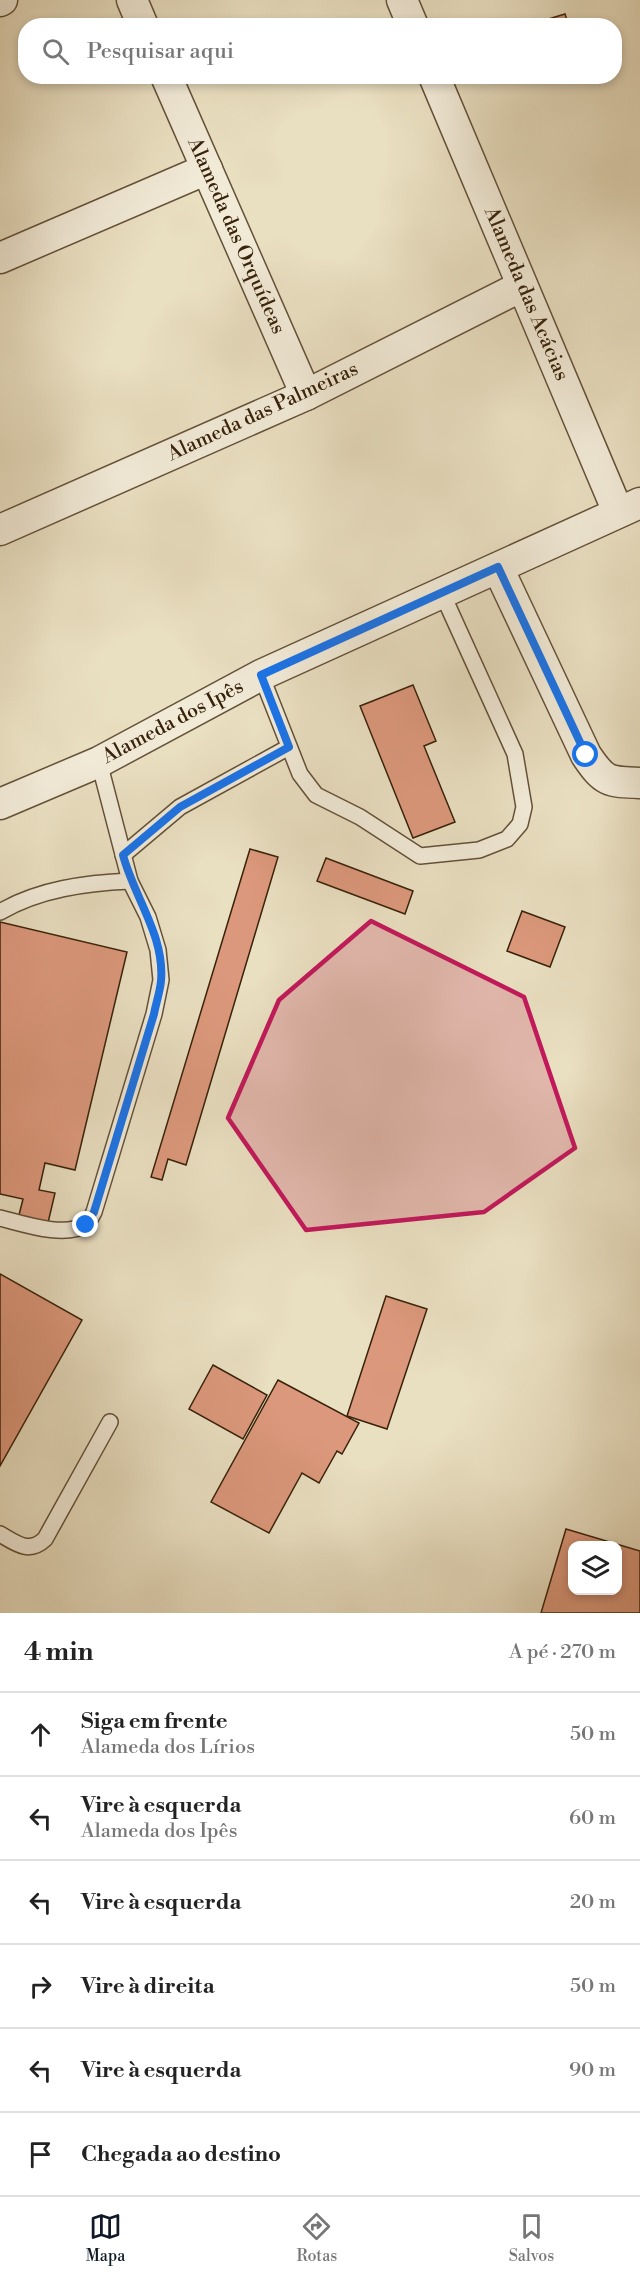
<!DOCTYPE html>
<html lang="pt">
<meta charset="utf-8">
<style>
body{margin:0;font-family:"Libre Bodoni",serif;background:#f2f2f2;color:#222}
.controls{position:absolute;right:18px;bottom:18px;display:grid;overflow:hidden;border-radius:12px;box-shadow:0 3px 9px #0003}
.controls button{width:54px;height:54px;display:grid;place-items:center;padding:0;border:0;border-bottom:2px solid #e0e0e0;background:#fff;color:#222;font:30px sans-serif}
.stop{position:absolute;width:18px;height:18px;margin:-14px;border:4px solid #1a73e8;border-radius:50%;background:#fff}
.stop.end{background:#1a73e8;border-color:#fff;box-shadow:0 2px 6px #0008}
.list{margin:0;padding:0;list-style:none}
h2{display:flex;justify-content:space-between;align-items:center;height:78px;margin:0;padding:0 24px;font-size:26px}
h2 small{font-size:20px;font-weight:400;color:#767676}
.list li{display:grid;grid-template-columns:39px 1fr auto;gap:18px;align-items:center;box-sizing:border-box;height:84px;padding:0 24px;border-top:2px solid #e0e0e0}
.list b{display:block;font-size:22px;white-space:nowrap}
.list p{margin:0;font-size:20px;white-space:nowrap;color:#767676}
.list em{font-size:20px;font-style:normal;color:#767676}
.icon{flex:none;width:33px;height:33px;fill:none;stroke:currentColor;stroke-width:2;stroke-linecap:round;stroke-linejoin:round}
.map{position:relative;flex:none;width:640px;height:1613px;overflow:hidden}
.search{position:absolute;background:#fff;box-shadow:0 3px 9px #0003;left:18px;right:18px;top:18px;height:66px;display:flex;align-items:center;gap:15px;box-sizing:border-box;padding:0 21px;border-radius:24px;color:#767676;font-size:22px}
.sheet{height:582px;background:#fff}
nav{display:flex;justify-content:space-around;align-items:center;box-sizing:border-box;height:84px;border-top:2px solid #e0e0e0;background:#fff;font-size:16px;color:#767676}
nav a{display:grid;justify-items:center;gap:3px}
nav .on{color:#111827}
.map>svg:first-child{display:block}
.building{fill:#dc987c;stroke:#38220a;stroke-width:1.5;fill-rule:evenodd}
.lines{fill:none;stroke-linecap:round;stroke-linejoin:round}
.service-casing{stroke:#645138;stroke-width:18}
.minor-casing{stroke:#645138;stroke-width:33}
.service{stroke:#f1ead7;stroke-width:15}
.minor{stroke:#f1ead7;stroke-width:30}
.route{stroke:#1a73e8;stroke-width:8}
.marked{fill:#c2185b;fill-opacity:0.2;stroke:#c2185b;stroke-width:4.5;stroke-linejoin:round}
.labels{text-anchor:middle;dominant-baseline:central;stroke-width:4.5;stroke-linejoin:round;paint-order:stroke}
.street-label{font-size:20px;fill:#38220a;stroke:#f1ead7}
</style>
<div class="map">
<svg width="640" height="1613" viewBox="0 0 640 1613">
<rect width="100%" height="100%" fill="#e9dfc1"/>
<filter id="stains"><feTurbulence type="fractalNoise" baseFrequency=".00333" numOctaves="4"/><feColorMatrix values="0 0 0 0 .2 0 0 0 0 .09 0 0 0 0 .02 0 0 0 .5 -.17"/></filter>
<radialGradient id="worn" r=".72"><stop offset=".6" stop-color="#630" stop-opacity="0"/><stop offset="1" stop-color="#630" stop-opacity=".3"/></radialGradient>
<g class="building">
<polygon points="565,14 569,26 532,26 532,24"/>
<polygon points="413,685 436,741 424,746 455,822 413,838 360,706"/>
<polygon points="250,849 278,857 186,1165 168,1159 162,1180 151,1177"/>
<polygon points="326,858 413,891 405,914 317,881"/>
<polygon points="522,911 565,927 550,967 507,951"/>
<polygon points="0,922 127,952 75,1170 45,1163 39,1190 55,1193 47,1227 18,1219 23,1199 0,1194"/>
<polygon points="0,1274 82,1320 0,1466"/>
<polygon points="386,1296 427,1309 387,1429 347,1416"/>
<polygon points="213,1365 267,1395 243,1439 189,1409"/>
<polygon points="278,1380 359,1423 342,1454 337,1451 319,1483 302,1473 269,1533 211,1502"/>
<path d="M566,1529L640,1551V1613H541ZM572,1546H618V1590H572Z"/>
</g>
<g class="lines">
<defs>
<g id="service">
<polyline points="261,675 300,774 316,795 360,817 420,856 479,850 507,839 520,824 524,807 515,754 442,593"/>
<polyline points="123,855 180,807 289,747"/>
<path d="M0,912C39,889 86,883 130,881"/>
<path d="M0,1218C21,1223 66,1239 86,1224C89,1222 92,1216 94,1212L154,1014L161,980L158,950L148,917L130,881L99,762"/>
<path d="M0,1534C17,1544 29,1554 45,1539L110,1422"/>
</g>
<g id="minor">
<polyline points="132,0 143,26"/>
<polyline points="402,0 413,26"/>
<polyline points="0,1 2,0"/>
<polyline points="166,76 306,395"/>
<polyline points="434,76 618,512"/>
<polyline points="0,258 207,169"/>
<polyline points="0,530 306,395 522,286"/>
<path d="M498,568L586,755C604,782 608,782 640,783"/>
<polyline points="0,804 99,762 261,675 640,503"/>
</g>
</defs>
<use href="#service" class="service-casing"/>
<use href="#minor" class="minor-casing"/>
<use href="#service" class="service"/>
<use href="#minor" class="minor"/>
</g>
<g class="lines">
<path class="route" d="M86,1225L94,1212L154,1014C156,1003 160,992 161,981C165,936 134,897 123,855L180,807L289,747L261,675L498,567L586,755"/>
</g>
<path class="marked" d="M371,921L524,997L575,1148L484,1212L306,1230L228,1118L279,1000Z"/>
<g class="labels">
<g class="street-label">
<text transform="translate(236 236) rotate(66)">Alameda das Orquídeas</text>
<text transform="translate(526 294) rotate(67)">Alameda das Acácias</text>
<text transform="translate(263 412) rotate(-25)">Alameda das Palmeiras</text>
<text transform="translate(173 722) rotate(-28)">Alameda dos Ipês</text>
</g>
</g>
<rect width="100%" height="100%" filter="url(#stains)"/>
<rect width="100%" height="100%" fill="url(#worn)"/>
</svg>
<div class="controls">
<button><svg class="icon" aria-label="layers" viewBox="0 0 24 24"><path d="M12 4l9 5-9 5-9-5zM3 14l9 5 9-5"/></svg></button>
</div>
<div class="stop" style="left:586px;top:755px"></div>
<div class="stop end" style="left:86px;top:1225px"></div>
<div class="search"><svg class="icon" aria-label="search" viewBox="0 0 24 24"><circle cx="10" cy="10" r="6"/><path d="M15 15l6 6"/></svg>Pesquisar aqui</div>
</div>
<section class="sheet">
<h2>4 min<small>A pé · 270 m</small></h2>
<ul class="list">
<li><svg class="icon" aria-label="ahead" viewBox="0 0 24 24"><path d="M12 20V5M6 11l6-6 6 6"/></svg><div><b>Siga em frente</b><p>Alameda dos Lírios</p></div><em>50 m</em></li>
<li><svg class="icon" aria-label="left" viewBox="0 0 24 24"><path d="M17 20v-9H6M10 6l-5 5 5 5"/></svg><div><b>Vire à esquerda</b><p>Alameda dos Ipês</p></div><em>60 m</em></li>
<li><svg class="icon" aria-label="left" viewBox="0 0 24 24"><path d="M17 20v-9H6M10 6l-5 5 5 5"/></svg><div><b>Vire à esquerda</b></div><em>20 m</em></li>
<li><svg class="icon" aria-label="right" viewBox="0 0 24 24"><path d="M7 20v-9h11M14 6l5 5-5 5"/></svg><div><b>Vire à direita</b></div><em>50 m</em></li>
<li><svg class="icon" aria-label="left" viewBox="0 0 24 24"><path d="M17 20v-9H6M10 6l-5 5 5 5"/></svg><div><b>Vire à esquerda</b></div><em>90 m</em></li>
<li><svg class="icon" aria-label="arrive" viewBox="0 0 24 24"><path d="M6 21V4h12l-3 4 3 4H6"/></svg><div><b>Chegada ao destino</b></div></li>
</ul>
</section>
<nav>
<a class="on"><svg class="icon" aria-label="map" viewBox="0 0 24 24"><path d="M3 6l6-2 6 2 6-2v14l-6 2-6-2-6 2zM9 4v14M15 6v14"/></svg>Mapa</a>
<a><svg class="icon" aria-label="directions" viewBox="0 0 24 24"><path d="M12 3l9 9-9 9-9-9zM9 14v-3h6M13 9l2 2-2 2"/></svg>Rotas</a>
<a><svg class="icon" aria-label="saved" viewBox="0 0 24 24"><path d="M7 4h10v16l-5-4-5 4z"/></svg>Salvos</a>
</nav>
